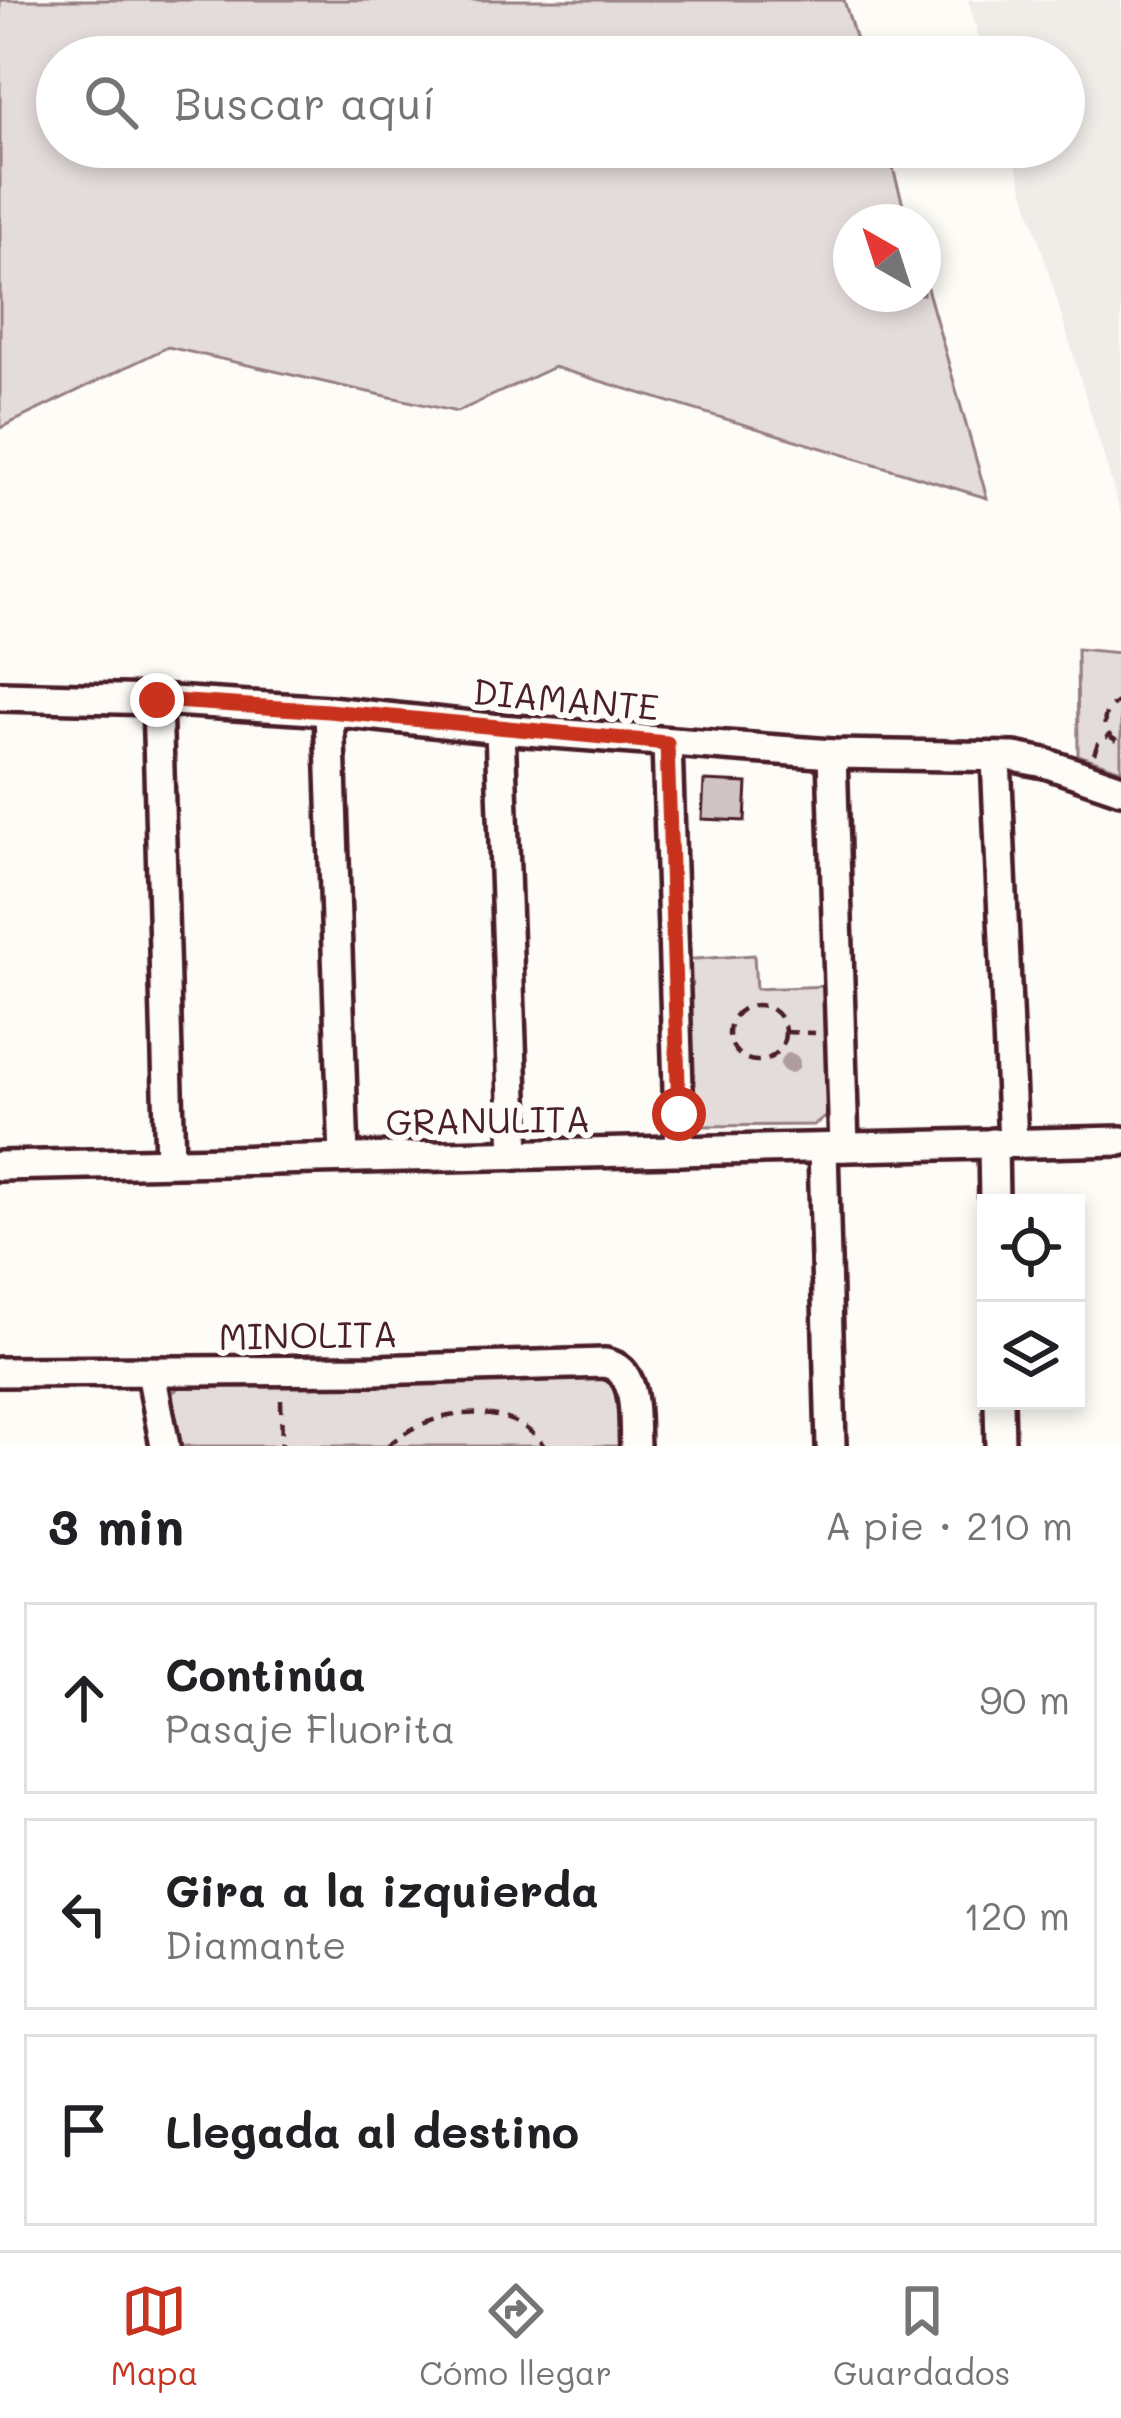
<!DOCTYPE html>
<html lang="es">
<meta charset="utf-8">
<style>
body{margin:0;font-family:Mali,sans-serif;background:#f2f2f2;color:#202124}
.controls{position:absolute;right:36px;bottom:36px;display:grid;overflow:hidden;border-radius:0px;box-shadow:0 6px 18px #0003}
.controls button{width:108px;height:108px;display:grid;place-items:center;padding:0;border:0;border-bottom:3px solid #e0e0e0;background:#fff;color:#202124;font:60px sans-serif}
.compass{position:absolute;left:833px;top:204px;width:108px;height:108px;border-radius:50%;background:#fff;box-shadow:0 6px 18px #0003;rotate:321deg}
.stop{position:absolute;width:36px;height:36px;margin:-27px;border:9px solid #c8321e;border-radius:50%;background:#fff}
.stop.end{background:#c8321e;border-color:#fff;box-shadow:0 3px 12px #0008}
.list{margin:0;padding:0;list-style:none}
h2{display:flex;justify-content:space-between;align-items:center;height:156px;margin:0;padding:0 48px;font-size:51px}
h2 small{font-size:39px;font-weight:400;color:#757577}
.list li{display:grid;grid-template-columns:78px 1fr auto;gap:36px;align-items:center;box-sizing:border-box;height:192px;margin:0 24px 24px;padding:0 24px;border:3px solid #e0e0e0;border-radius:0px}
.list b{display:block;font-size:45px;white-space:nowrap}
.list p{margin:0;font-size:39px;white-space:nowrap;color:#757577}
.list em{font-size:39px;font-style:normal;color:#757577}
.icon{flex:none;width:66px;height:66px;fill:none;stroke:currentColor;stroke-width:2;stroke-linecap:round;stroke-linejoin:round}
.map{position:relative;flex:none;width:1121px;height:1446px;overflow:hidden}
.search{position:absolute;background:#fff;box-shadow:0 6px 18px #0003;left:36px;right:36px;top:36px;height:132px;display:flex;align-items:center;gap:30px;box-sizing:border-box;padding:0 42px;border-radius:66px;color:#757577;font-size:45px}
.sheet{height:804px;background:#fff}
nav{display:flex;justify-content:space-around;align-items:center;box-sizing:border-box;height:168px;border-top:3px solid #e0e0e0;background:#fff;font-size:33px;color:#757577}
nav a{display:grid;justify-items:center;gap:6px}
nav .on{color:#c8321e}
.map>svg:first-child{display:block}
.built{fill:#f0ece8}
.green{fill:#e3dcda;stroke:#967e82;stroke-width:3}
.building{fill:#d0c5c4;stroke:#4a1f2b;stroke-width:3}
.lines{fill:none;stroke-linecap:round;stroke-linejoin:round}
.minor-casing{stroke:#4a1f2b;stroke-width:36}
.path{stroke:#4a1f2b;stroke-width:4.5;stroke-dasharray:12 9;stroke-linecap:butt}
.minor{stroke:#fdfcf7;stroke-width:27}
.tree{fill:#af9c9f}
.route{stroke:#c8321e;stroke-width:15}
.labels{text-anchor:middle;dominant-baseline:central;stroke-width:12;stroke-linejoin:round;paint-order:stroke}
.street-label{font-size:36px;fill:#4a1f2b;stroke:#fdfcf7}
</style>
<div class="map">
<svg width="1121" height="1446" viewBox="0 0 1121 1446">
<rect width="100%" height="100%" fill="#fdfcf7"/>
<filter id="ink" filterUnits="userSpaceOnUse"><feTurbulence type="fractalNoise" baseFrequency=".00833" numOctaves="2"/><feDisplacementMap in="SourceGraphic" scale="24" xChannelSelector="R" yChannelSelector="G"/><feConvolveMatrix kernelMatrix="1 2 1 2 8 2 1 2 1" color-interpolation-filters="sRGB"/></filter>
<g filter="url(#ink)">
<polygon class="built" points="968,0 1121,0 1121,514 1011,147 1064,147 1064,57 985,57"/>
<g class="green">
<polygon points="0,0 844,0 861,57 57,57 57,147 887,147 908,222 851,222 851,294 923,294 923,274 987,498 554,367 457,412 168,347 0,428"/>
<polygon points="1077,649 1121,653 1121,770 1078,755"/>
<polygon points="754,955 756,989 827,986 831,1109 829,1115 814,1125 701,1126 692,1121 681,960"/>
<path d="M592,1377L609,1381L617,1391L619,1446H172C169,1425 156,1397 181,1387L378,1386Z"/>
</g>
<polygon class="building" points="704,781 747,783 745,821 702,819"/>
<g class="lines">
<defs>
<g id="minor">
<polyline points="0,696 157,700 329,711 500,729 832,754 1014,757 1045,763 1121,789"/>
<polyline points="157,700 170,1162"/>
<polyline points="329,711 344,1158"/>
<polyline points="500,729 515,1155"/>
<polyline points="667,743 680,1151"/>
<polyline points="832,754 844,1147"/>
<polyline points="996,758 1013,1143"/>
<polyline points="993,1143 994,1203"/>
<polyline points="823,1148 831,1446"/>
<polyline points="0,1166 1121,1141"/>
<path d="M0,1372L374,1370L605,1363C640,1370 633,1418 635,1446"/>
<polyline points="151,1372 165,1446"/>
<polyline points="999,1401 1000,1446"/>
</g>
</defs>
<use href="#minor" class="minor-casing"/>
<g class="path">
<path d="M1121,699L1107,710C1101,725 1106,737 1121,743"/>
<polyline points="1094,754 1098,743 1108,736"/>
<circle cx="757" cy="1033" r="28"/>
<polyline points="785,1032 815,1033"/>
<polyline points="281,1400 282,1446"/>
<path d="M388,1446C427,1409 509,1397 544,1446"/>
</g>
<use href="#minor" class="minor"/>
</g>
<circle class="tree" cx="790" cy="1063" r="10"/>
</g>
<g class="lines" filter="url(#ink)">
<polyline class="route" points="157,700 328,711 667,743 679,1114"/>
</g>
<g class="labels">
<g class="street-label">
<text transform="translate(566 698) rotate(5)">DIAMANTE</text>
<text transform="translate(488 1119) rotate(-1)">GRANULITA</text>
<text transform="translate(308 1334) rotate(-1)">MINOLITA</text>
</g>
</g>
</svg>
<div class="controls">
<button><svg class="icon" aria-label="locate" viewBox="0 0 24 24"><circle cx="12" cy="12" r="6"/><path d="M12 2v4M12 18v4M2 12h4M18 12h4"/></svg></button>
<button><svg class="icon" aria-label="layers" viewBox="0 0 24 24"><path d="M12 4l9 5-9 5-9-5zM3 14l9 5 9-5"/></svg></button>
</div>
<svg class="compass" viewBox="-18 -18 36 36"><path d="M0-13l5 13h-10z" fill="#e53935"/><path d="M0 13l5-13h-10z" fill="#757577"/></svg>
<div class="stop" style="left:679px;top:1114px"></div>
<div class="stop end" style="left:157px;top:700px"></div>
<div class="search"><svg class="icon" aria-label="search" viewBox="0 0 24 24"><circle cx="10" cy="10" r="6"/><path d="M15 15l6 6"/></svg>Buscar aquí</div>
</div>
<section class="sheet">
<h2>3 min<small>A pie · 210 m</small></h2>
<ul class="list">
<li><svg class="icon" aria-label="ahead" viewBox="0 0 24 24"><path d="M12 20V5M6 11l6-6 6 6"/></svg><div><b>Continúa</b><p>Pasaje Fluorita</p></div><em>90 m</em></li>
<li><svg class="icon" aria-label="left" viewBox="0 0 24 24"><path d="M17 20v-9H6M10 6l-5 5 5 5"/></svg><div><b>Gira a la izquierda</b><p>Diamante</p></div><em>120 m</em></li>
<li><svg class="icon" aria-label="arrive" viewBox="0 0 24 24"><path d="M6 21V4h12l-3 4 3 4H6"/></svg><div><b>Llegada al destino</b></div></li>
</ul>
</section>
<nav>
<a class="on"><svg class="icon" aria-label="map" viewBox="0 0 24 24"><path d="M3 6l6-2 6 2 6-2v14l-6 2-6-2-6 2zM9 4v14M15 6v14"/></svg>Mapa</a>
<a><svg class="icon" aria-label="directions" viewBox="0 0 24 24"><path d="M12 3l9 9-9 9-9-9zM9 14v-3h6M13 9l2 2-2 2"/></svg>Cómo llegar</a>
<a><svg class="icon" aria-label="saved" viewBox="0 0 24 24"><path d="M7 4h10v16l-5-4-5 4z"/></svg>Guardados</a>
</nav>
